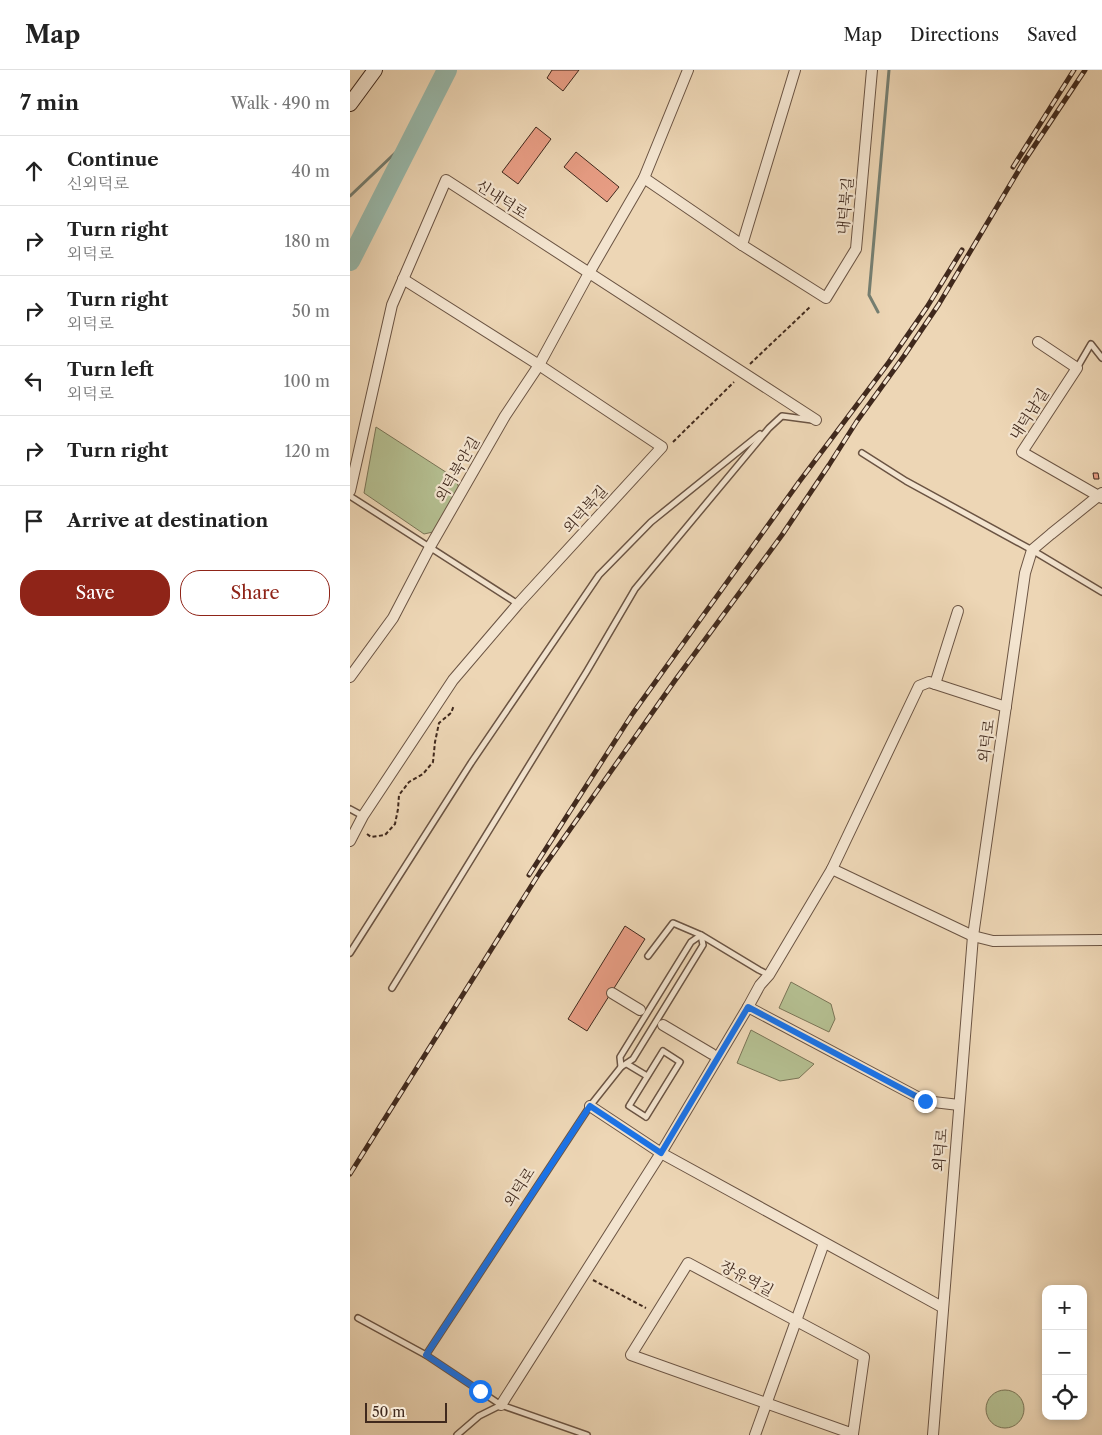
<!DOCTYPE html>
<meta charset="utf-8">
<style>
body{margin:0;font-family:"Libre Caslon Text","Noto Serif KR",serif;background:#f6f6f6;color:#222}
.controls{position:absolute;right:15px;bottom:15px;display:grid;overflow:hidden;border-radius:10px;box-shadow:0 2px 8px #0003}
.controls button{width:45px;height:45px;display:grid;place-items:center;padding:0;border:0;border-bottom:1px solid #e0e0e0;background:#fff;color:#222;font:25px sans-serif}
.scale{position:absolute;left:15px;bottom:12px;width:82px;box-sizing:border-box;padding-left:5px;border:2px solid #40291d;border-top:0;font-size:14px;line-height:18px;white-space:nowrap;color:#40291d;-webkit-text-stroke:4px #f3e4cf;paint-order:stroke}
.stop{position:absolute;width:15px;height:15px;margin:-11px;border:4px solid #1a73e8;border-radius:50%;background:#fff}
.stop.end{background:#1a73e8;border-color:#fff;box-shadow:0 1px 5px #0008}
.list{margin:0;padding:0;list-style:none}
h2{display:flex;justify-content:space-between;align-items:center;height:65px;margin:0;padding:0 20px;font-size:21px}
h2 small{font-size:16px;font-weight:400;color:#767676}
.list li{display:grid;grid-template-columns:32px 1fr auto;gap:15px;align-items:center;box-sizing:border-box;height:70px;padding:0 20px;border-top:1px solid #e0e0e0}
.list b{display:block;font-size:19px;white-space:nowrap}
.list p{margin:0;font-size:16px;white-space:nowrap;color:#767676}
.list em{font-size:16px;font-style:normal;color:#767676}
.actions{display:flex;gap:10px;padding:15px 20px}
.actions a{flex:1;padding:11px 0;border:1px solid #8f2418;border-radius:20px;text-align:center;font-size:18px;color:#8f2418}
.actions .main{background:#8f2418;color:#fff}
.icon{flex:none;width:28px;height:28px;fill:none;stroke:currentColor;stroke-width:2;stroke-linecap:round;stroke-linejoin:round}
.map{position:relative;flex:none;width:752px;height:1365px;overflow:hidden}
header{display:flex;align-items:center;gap:30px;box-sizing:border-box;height:70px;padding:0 25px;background:#fff;border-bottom:1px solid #e0e0e0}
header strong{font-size:24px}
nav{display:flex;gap:28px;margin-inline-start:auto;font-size:18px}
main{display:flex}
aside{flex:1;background:#fff}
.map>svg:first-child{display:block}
.green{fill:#b4be90;stroke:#7a7456}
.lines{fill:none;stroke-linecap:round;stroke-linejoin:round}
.stream{stroke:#757f72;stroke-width:3}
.river{stroke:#99b9ab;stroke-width:20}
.building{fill:#e79d84;stroke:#40291d}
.lane-casing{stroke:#6b5443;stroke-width:8}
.street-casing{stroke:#6b5443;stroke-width:12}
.secondary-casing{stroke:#40291d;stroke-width:16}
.path{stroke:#40291d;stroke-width:2;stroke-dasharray:4 2.5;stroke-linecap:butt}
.lane{stroke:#f3e4cf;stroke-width:5}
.street{stroke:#f3e4cf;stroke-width:10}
.secondary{stroke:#f3e4cf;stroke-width:14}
.rail-casing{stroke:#40291d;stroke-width:5}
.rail{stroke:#f3e4cf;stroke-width:3;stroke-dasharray:9;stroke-linecap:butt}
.route{stroke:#1a73e8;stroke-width:6}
.labels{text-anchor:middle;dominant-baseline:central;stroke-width:4.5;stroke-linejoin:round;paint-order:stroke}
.street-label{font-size:15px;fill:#40291d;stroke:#f3e4cf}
</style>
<header>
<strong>Map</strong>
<nav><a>Map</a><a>Directions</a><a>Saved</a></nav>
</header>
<main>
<aside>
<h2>7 min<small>Walk · 490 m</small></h2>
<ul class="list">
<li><svg class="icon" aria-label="ahead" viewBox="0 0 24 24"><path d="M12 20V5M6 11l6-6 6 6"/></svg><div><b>Continue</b><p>신외덕로</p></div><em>40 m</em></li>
<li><svg class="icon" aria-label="right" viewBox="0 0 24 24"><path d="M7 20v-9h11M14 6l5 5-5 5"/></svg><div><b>Turn right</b><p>외덕로</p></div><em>180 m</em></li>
<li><svg class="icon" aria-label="right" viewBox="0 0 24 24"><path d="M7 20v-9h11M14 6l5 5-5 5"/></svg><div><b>Turn right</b><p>외덕로</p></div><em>50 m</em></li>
<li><svg class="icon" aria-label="left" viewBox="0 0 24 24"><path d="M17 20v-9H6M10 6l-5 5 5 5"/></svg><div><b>Turn left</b><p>외덕로</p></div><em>100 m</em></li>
<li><svg class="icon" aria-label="right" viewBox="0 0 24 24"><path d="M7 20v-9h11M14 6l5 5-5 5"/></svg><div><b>Turn right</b></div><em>120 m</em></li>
<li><svg class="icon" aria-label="arrive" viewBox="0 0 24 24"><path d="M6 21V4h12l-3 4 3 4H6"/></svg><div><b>Arrive at destination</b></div></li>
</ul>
<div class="actions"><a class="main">Save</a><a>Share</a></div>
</aside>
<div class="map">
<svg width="752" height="1365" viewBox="0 0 752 1365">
<rect width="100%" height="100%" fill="#edd6b5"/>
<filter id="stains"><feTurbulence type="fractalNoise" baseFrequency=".004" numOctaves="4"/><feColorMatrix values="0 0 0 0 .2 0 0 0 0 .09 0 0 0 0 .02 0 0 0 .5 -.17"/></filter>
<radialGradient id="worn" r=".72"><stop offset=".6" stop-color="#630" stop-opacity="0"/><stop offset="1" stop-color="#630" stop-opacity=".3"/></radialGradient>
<g class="green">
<polygon points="26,357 105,408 109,418 83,462 74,464 14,423"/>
<polygon points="441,912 481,934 485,949 479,962 429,938"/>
<polygon points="401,960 464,994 449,1008 430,1011 387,993"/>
<circle cx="655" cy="1339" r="19"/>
</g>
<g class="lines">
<g class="stream">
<polyline points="0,126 63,66"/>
<polyline points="528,242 519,225 539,0"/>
</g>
<polyline class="river" points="0,191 97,0"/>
</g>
<g class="building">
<polygon points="202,0 229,0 213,21 197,8"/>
<polygon points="186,57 201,69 168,114 152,102"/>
<polygon points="226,82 269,117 257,132 214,97"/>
<polygon points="743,403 748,403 749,409 744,409"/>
<polygon points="275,856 295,869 237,961 218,949"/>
</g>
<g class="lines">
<defs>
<g id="lane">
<polyline points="727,298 741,274 752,288"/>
<polyline points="512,383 556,411 682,480 752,522"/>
<polyline points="0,426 168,534"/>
<polyline points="0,739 13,746"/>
<polyline points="0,883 121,693 249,505 301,452 410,364"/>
<polyline points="42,918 237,601 285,519 419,358 432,346 462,350"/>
<polygon points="313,981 330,992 296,1047 279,1036"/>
<polyline points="277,994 297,1006"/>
<polyline points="271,997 270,987 341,872 351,865 409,900 419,905"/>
<polyline points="8,1248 76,1285 151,1335 237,1365"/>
<polyline points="76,1285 240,1036 271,997 283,989 353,875 351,865 323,853 298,886"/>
<polyline points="107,1365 129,1346 151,1335"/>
</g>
<g id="street">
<polyline points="445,0 392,175 476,228 506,179 522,0"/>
<polyline points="294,108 392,175"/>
<polyline points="688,272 727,298 672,382 752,428"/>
<polyline points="0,421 42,235 96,110 466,350"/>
<polyline points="0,607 43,548 81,475 155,346 189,295 239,203 294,108 338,0"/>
<polyline points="585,614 608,541"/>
<polyline points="0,771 13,746 103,610 168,534 312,377 189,295 53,209"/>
<polyline points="482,799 623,866 643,871 752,870"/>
<polyline points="262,923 290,940"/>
<polyline points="398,937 575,1031 609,1035"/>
<polyline points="313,955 362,984"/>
<polyline points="240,1036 311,1083 592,1237"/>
<polygon points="338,1193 514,1287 503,1364 281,1285"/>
<polyline points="151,1335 311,1083 398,937 410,915 419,905 482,799 569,616 579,612 656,637"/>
<polyline points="405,1365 474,1173"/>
<polyline points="583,1365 623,866 675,503 682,480 701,464 752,423"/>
</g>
<polyline id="secondary" points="0,34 25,0"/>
</defs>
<use href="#lane" class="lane-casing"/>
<use href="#street" class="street-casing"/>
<use href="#secondary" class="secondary-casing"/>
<g class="path">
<polyline points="400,294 461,236"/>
<polyline points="323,372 384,312"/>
<polyline points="17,764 21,767 35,765 45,754 48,739 49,725 59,712 73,704 83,692 85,672 89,653 101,643 104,635"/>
<polyline points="243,1210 296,1238"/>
</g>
<use href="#lane" class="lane"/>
<use href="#street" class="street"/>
<use href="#secondary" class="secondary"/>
<defs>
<g id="rail">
<polyline points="663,97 724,0"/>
<polyline points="179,805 283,643 449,412 539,292 577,237 612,180"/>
<polyline points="0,1104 190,802 326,609 432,465 479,395 507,351 554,286 589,234 673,93 735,0"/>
</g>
</defs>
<use href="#rail" class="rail-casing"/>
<use href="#rail" class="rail"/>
</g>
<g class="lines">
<polyline class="route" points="130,1321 76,1285 240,1036 311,1083 398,937 575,1031"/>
</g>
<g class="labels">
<g class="street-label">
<text transform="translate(152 129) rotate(33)">신내덕로</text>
<text transform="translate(495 136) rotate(-85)">내덕북길</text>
<text transform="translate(679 344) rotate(-57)">내덕남길</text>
<text transform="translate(107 399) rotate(-60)">외덕북안길</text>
<text transform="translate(235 439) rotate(-48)">외덕북길</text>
<text transform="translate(636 671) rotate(-82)">외덕로</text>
<text transform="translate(590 1080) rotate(-85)">외덕로</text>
<text transform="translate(169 1117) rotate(-57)">외덕로</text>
<text transform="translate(397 1208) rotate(28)">장유역길</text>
</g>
</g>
<rect width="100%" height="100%" filter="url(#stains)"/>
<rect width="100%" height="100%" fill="url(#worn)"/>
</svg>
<div class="controls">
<button>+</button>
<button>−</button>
<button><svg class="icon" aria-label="locate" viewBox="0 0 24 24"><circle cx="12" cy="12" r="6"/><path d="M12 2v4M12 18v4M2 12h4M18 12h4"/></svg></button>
</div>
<div class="scale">50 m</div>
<div class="stop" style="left:130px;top:1321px"></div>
<div class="stop end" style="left:575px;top:1031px"></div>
</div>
</main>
